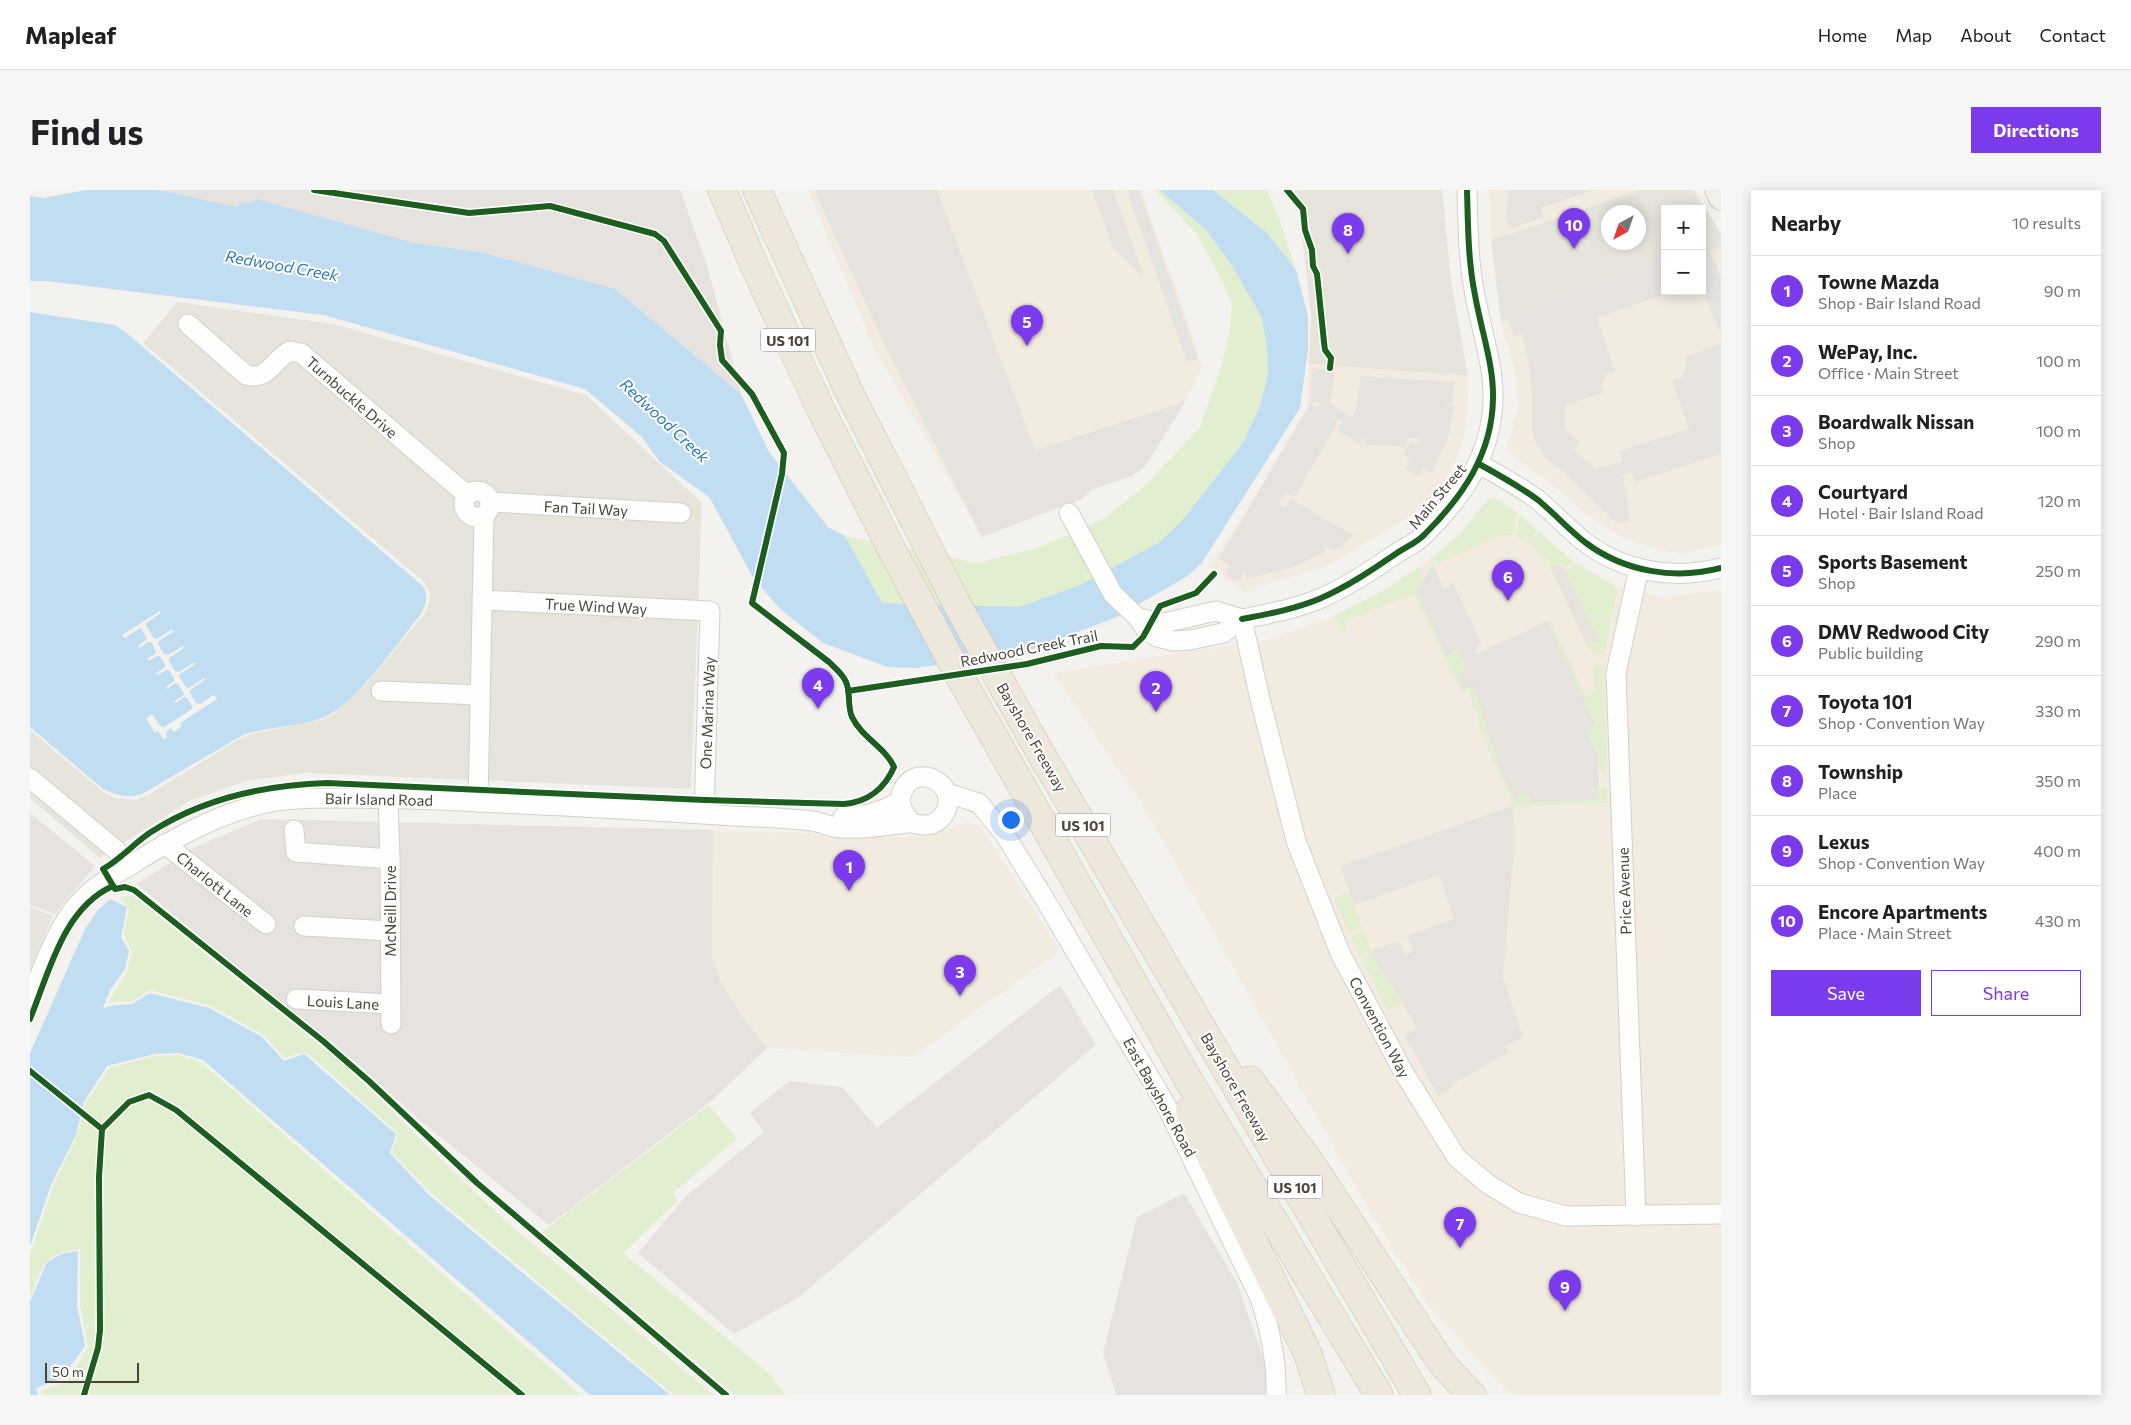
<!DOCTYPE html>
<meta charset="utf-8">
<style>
body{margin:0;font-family:Commissioner,sans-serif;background:#f6f6f6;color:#202124}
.controls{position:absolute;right:15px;top:15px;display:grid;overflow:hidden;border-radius:0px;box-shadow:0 2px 12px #0003}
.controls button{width:45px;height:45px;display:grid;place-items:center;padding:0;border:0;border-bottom:1px solid #e0e0e0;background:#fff;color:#202124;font:25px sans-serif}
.compass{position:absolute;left:1571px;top:15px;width:45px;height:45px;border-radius:50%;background:#fff;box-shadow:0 2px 12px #0003;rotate:220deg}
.scale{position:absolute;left:15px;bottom:12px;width:94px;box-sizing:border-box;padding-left:5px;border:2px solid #4b4439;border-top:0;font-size:14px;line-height:18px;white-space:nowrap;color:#4b4439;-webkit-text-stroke:4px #fff;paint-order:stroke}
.you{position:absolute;left:980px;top:629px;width:18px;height:18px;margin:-12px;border:4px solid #fff;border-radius:50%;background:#1a73e8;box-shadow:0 0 0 8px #1a73e833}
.badge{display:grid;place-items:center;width:32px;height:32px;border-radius:50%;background:#7c3aed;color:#fff;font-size:16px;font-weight:700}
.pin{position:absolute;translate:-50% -41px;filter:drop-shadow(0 1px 2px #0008)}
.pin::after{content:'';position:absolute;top:26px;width:18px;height:15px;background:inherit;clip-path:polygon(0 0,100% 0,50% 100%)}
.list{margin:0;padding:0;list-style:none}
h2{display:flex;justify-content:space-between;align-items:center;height:65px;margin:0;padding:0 20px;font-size:21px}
h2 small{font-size:16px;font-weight:400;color:#757577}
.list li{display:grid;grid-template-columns:32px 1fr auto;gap:15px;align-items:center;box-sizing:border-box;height:70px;padding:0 20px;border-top:1px solid #e0e0e0}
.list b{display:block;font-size:19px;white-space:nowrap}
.list p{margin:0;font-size:16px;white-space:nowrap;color:#757577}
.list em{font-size:16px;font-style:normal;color:#757577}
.actions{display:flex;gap:10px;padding:15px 20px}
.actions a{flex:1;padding:11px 0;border:1px solid #7c3aed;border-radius:0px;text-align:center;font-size:18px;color:#7c3aed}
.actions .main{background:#7c3aed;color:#fff}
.map{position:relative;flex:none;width:1691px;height:1205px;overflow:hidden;border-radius:0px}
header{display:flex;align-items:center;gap:30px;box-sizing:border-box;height:70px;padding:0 25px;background:#fff;border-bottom:1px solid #e0e0e0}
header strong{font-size:24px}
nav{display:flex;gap:28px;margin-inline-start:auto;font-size:18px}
.intro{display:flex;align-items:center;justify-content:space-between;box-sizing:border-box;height:120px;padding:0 30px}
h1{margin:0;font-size:35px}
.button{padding:12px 22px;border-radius:0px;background:#7c3aed;color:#fff;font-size:18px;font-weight:700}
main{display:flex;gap:30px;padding:0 30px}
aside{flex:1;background:#fff;border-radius:0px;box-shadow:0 2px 12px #0003}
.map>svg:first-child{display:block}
.residential{fill:#e7e4dc;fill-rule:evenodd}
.commercial{fill:#f3ebdf}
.industrial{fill:#e6e2de}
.green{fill:#e1eecf}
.parking{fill:#e6e3df}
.water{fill:#c0ddf1}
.pier{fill:#f4f2ee}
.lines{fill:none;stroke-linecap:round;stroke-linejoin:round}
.minor-casing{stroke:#d2d0cb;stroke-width:21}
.major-casing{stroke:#d6cebb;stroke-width:26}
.highway-casing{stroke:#ccbfa9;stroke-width:29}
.minor{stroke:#fdfdfc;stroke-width:19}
.major{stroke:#f2efe6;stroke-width:24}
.highway{stroke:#ede8db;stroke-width:28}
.cycleway-casing{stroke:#fff;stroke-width:9}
.cycleway{stroke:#1b5e20;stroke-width:6}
.labels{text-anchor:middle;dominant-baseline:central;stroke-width:4;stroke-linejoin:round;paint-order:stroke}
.shield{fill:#fff;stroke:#817c74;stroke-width:1}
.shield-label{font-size:14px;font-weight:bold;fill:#4b4439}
.street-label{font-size:15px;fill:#4b4439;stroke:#fff}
.water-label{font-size:16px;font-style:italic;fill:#2e7ab2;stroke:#fff}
</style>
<header>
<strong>Mapleaf</strong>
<nav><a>Home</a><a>Map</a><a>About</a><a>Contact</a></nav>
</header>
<div class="intro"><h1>Find us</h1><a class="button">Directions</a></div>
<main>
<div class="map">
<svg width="1691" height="1205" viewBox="0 0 1691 1205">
<rect width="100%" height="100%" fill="#f4f2ee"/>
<g class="residential">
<polygon points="1267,0 1412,0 1421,91 1438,186 1279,174 1281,126"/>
<path d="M1610,0H1663L1691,43V57L1672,63V19H1635V76L1471,132L1461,50ZM1578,22H1608V52H1578Z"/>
<polygon points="147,112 303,134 556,205 672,313 661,599 275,583 216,591 159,611 70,668 0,608 0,540 72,601 84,608 106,610 118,605 209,549 221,544 292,530 303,524 338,492 395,423 399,414 400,403 394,392 113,153"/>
<polygon points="0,717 23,726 0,780"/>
</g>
<g class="commercial">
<polygon points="778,0 1111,0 1155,124 1172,177 1155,212 1115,277 1102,286 1061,300 1052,309 952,347 844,158"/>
<polygon points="1459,0 1610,0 1461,50"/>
<polygon points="1691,57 1691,355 1652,364 1620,357 1591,347 1558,326 1531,301 1476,260 1488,218 1485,180 1471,132 1635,76 1635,101 1672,101 1672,63"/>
<polygon points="1279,174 1438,186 1436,235 1428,267 1414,292 1387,321 1345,348 1297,376 1214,402 1179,376 1211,329 1277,217"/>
<polygon points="1463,305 1491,326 1532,363 1584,396 1634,407 1691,400 1691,1205 1485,1205 1476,1200 1399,1117 1336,1015 1111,612 1023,483 1240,449 1304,426 1350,403 1389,377 1433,343"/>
<polygon points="936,632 946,634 954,641 1030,761 883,867 737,858 712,826 692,794 682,768 683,640 866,647 899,646"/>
</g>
<g class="industrial">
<polygon points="128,0 650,0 677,75 711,204 585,99 455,63 380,52 220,13 208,17"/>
<polygon points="231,629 683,640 682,768 692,794 712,826 737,858 679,913 519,1035 392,932 330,876 244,809 107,694 161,659"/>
<polygon points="1154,1003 1207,1093 1237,1179 1238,1205 1084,1205 1086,1203 1073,1163 1107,1027"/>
</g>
<g class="green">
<polygon points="1125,0 1130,0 1176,40 1203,77 1232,128 1237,157 1238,185 1230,216 1213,253 1151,332 1130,352 1050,395 989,417 852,413 815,346 946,373 1005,359 1072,330 1115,296 1170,237 1191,177 1200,138 1202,115 1193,92 1166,43"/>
<polygon points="1183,0 1237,0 1249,28 1266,80 1237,43"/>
<polygon points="1459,308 1465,309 1487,322 1483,345 1471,345 1464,347 1408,374 1404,373 1400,369 1428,346"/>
<polygon points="1491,325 1507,340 1499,354 1486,346 1489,327"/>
<polygon points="1510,342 1543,372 1543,373 1533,377 1520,377 1516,369 1501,356"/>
<polygon points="1548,375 1581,393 1587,402 1574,465 1562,463 1555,451 1569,452 1535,381"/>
<polygon points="1389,377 1393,390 1387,400 1418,468 1425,459 1428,460 1436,478 1428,489 1432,499 1444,495 1467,571 1487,611 1494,600 1569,610 1562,599 1577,598 1578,613 1483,616 1462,569 1438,500 1431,502 1384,404 1315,431 1318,440 1312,442 1304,426 1349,403"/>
<polygon points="1521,431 1556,506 1567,502 1563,480 1567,476 1574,474 1577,584 1572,583 1569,579 1568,565 1557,545 1565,533 1518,432"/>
<polygon points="1319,702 1332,738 1319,743 1304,708"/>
<polygon points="103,706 313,874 472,1028 684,1205 644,1205 400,1002 362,963 368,943 276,862 254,868 234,845 181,816 120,800 101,812 84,812 77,814 97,781 102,762 94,746 99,718 89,707"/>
<polygon points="1334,741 1340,760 1330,767 1321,746"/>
<polygon points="1341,763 1348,776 1362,794 1372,812 1358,820 1332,770"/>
<path d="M150,865L172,873L551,1205H13L10,1201L37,1192L58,1157L50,1115V1059C11,1064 14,1075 0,1108V1064L23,996L47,946L56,913L79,878L124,866Z"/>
<polygon points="679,915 707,949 643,1003 648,1011 593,1063 739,1183 755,1205 705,1205 512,1042"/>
</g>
<g class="parking">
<polygon points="784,0 907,0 1005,260 1155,212 1115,277 1102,286 1061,300 1052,309 952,347 856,158"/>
<polygon points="1062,0 1083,0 1115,89 1083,58"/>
<polygon points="1100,0 1109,0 1168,169 1157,172 1097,1"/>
<polygon points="1481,0 1563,0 1511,18 1514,27 1480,39 1476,29 1478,1"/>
<polygon points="1676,53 1691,88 1691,143 1672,101 1672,55"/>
<polygon points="1635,68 1635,101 1639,103 1567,128 1585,181 1577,184 1571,196 1574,202 1535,216 1535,239 1550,252 1544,259 1566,279 1593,271 1589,261 1659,239 1642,190 1651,188 1657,176 1654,167 1691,154 1691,264 1605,292 1602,282 1593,284 1600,331 1586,333 1541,289 1516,268 1504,250 1502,239 1502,202 1498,170 1492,144 1483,146 1477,125"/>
<polygon points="1282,178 1305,181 1300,213 1322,227 1326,220 1331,186 1424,192 1423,214 1414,215 1424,216 1418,248 1402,283 1393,278 1388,287 1375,279 1380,270 1373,265 1381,250 1388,255 1390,251 1386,248 1377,249 1376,257 1335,255 1334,246 1330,254 1307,241 1312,232 1301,226 1308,232 1265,307 1257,303 1249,313 1256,317 1261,309 1324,345 1305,361 1293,355 1296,362 1262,377 1217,389 1214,382 1208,392 1195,384 1199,375 1189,369 1280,214 1289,218 1289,212 1281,213"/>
<polygon points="1403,374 1415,401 1422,391 1451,452 1444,463 1446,464 1517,431 1565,533 1557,545 1568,565 1569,598 1562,599 1569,610 1503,612 1494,600 1487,611 1484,609 1467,571 1444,496 1432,499 1427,488 1436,478 1428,460 1424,459 1418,469 1387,400"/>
<polygon points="1520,377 1533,377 1569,452 1555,451"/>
<polygon points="1483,616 1484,661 1473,788 1493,847 1476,856 1479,862 1421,895 1422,898 1409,906 1374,846 1387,838 1362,794 1346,773 1340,761 1369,751 1375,765 1384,760 1376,746 1424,729 1409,685 1324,715 1310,676"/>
<polygon points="0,623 65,676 25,724 0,715"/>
<polygon points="1030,795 1066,855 769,1107 704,1144 608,1063 656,1006 734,942 720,923 759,891 812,897 847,938"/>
</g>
<g class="water">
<polygon points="56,0 128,0 208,17 211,12 220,13 226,9 380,52 455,63 585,99 711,204 739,262 798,337 815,346 852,413 989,417 1050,395 1130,352 1151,332 1213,253 1230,216 1238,185 1237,157 1232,128 1203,77 1176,40 1130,0 1183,0 1237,43 1266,80 1278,126 1278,159 1270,218 1171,374 1156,387 1087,427 998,461 886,478 858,477 793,453 749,418 722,386 680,308 629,271 612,247 555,199 294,125 17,91 0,91 0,6 14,8"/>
<path d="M0,122L84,135L93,140L394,397C398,407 396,414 391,424C368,452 325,516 292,528C266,538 238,536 213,545L112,604C98,609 86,605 73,599L0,537Z"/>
<polygon points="80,709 97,717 91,747 99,761 95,779 80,800 73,818 85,815 102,814 120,803 179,818 232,847 254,871 274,864 366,944 360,963 399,1005 640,1205 560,1205 173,870 149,863 124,864 77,876 54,912 46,945 21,995 0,1056 0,863 55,739 67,721"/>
<polygon points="48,1061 47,1116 55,1156 32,1188 6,1198 8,1205 0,1205 0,1112 17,1072 31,1064"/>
</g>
<polygon class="pier" points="130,421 131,423 117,433 116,436 124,448 127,449 142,439 143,442 129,451 128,454 134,464 138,465 153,456 154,458 139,468 139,471 145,481 149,482 164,472 165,474 150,484 149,487 156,497 159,498 174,488 175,490 160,500 160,503 166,513 170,514 184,505 187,509 150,533 152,536 144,542 141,538 137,541 136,545 138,547 134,550 128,541 125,543 116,529 122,524 131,537 134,537 162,519 162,516 157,508 154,507 146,513 144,511 153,506 154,503 148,494 145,493 137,499 136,497 144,491 144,488 139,480 136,480 128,485 126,483 135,477 135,474 130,466 127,466 119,471 117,469 126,463 122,453 118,452 110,458 108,456 117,449 112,439 110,438 95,448 92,445"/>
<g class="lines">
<defs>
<g id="minor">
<path d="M1437,0C1438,35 1438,71 1445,105C1451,140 1464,175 1463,209C1462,264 1433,306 1395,344C1388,352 1376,357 1367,363C1342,380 1317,397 1289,409C1265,419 1238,424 1212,429L1230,509L1266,651L1310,763L1374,883L1427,968L1458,994L1489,1013L1536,1026L1691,1024"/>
<path d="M158,134L216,185C239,191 242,170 260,161L271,163L437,305"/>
<path d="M1449,274C1469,285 1489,296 1508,310C1525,324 1539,340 1556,353C1595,382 1645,390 1691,378"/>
<circle cx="447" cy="314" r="13"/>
<polyline points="461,312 651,323"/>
<polyline points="1039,323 1083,404 1108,428 1116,440 1127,447 1143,451 1160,450 1193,443 1212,429 1186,421 1134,433 1108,428"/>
<polyline points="452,410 680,421 674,624"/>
<polyline points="351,501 450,505"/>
<polyline points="0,588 86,660 98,677"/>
<path d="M917,603L949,613L975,645L1017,713L1136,915L1230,1108C1240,1139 1247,1172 1246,1205"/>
<polyline points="358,608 360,669 361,834"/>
<polyline points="448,612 454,325"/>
<path d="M813,627C834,627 851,622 869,612"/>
<polyline points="264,640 266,662 360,669"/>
<polyline points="135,654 236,734"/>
<polyline points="274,736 360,741"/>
<path d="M0,809C14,777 25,741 48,714C64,695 87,684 107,671C148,646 194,621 241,612C261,608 282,608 303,608C338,608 374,609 410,610C508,615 605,619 703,626C729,627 756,628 782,631C789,632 796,635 804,637C812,639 823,638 832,638C847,637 862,635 877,633C883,632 887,635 893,635C907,636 918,624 918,611C918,603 914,596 908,592C881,573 855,610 882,632"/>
<polyline points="266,809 360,814"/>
<polyline points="1606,1026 1586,483 1609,378"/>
</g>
<polyline id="major" points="1687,0 1691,8"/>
<g id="highway">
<polyline points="692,0 724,75 792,222 864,364 930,487 1159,891 1349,1205"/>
<polyline points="727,0 821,206 929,418 1010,562 1387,1205"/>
<polyline points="1220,890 1284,978 1401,1157 1415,1177 1442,1205"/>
<polyline points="1160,920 1161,925 1278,1164 1291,1205"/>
</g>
</defs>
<use href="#minor" class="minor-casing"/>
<use href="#major" class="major-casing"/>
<use href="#highway" class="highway-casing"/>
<use href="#minor" class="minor"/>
<use href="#major" class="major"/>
<use href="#highway" class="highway"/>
<defs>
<g id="cycleway">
<path d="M284,0L439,23L520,16L625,44L634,51L691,141L690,155L692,170L722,204L754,263L752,284L722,413L799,472C805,478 813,484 816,492C821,503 817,516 822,527C832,548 856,558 864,577C855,598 838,612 814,614L675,610L297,593C235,595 174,608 121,642C104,653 91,669 73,679L85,699L95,697L104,700L293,851L340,892L447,993L696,1205"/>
<polyline points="1257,0 1273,19 1275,40 1282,60 1283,76 1287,84 1294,152 1295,160 1301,168 1300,178"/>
<path d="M1449,274C1469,285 1489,296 1508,310C1525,324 1539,340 1556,353C1595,382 1645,390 1691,378"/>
<path d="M1212,429C1238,424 1265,419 1289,409C1317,397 1342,380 1367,363C1376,357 1388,352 1395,344C1433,306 1462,264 1463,209C1464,175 1451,140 1445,105C1438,71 1438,35 1437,0"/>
<polyline points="818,501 997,474 1071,456 1103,457 1113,447 1130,416 1166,403 1184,384"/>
<path d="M0,829C19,783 33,718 83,696"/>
<polyline points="0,881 72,939"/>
<polyline points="54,1205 68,1158 70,1140 69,987 72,939 99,912 119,905 146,920 492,1205"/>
</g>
</defs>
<use href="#cycleway" class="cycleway-casing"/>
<use href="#cycleway" class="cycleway"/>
</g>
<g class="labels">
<g class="shield">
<rect x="730.5" y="138.5" width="55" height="23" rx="4"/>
<rect x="1025.5" y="623.5" width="55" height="23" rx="4"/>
<rect x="1237.5" y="985.5" width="55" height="23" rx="4"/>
</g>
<g class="shield-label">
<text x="758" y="150">US 101</text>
<text x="1053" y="635">US 101</text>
<text x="1265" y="997">US 101</text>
</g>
<g class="street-label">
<text transform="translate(322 207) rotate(41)">Turnbuckle Drive</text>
<text transform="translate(1407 306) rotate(-50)">Main Street</text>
<text transform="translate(556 318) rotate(3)">Fan Tail Way</text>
<text transform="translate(566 416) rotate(3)">True Wind Way</text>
<text transform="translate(999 458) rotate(-11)">Redwood Creek Trail</text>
<text transform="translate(677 523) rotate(-88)">One Marina Way</text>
<text transform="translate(1002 547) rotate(60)">Bayshore Freeway</text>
<text transform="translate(349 609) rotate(1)">Bair Island Road</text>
<text transform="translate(185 694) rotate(39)">Charlott Lane</text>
<text transform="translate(1594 701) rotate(-92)">Price Avenue</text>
<text transform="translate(360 721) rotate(-90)">McNeill Drive</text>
<text transform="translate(313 812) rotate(3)">Louis Lane</text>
<text transform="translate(1350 837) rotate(62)">Convention Way</text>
<text transform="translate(1206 897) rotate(60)">Bayshore Freeway</text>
<text transform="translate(1130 907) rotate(61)">East Bayshore Road</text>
</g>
<g class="water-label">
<text transform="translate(252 75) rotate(10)">Redwood Creek</text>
<text transform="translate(635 230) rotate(43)">Redwood Creek</text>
</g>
</g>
</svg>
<div class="controls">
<button>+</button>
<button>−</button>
</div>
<svg class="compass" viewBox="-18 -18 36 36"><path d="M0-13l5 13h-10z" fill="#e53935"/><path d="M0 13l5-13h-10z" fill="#757577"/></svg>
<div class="scale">50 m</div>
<div class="you"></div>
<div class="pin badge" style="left:819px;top:701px">1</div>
<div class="pin badge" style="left:1126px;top:522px">2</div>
<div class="pin badge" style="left:930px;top:806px">3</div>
<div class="pin badge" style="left:788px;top:519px">4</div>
<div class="pin badge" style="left:997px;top:156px">5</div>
<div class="pin badge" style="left:1478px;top:411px">6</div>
<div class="pin badge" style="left:1430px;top:1058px">7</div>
<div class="pin badge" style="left:1318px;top:64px">8</div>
<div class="pin badge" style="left:1535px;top:1121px">9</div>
<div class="pin badge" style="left:1544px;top:59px">10</div>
</div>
<aside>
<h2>Nearby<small>10 results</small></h2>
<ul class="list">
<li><span class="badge">1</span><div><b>Towne Mazda</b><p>Shop · Bair Island Road</p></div><em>90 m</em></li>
<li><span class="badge">2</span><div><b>WePay, Inc.</b><p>Office · Main Street</p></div><em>100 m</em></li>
<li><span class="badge">3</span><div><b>Boardwalk Nissan</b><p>Shop</p></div><em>100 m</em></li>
<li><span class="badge">4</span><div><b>Courtyard</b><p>Hotel · Bair Island Road</p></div><em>120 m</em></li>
<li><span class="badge">5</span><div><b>Sports Basement</b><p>Shop</p></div><em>250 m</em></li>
<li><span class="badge">6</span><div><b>DMV Redwood City</b><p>Public building</p></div><em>290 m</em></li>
<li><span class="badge">7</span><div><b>Toyota 101</b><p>Shop · Convention Way</p></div><em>330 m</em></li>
<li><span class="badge">8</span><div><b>Township</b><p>Place</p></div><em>350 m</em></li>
<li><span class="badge">9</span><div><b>Lexus</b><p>Shop · Convention Way</p></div><em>400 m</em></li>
<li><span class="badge">10</span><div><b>Encore Apartments</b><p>Place · Main Street</p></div><em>430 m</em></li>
</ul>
<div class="actions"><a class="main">Save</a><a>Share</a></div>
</aside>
</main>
